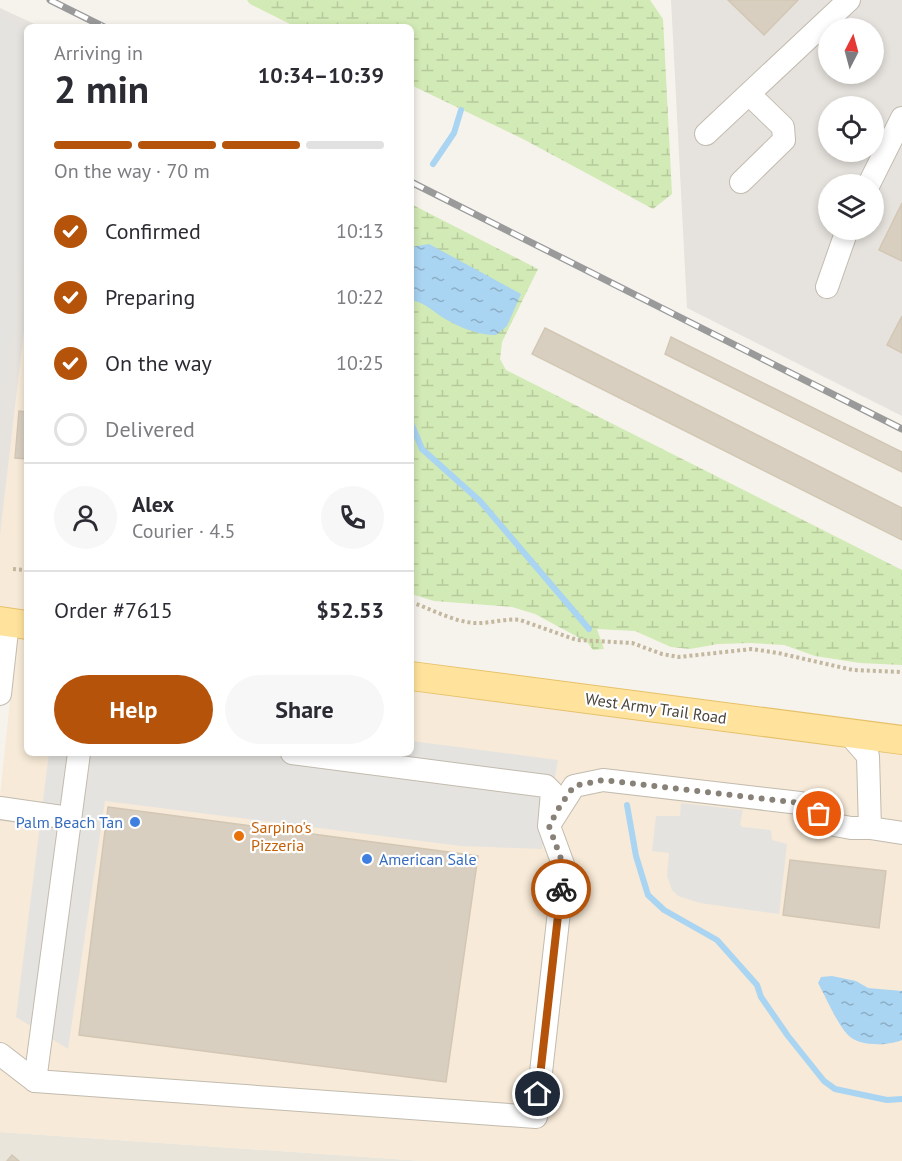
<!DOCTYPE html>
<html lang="en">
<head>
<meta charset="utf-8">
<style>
  body { margin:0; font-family:"PT Sans",sans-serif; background:#f7f7f7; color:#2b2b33; height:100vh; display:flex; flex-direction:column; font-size:22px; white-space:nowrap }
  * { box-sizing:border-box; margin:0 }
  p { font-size:20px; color:#7c7c81 }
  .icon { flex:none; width:33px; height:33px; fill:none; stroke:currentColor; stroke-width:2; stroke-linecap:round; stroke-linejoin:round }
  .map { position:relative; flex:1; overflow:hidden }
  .side { position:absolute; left:24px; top:24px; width:390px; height:732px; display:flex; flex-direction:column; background:#fff; border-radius:9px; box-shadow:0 3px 9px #0003 }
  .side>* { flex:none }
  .needle { width:39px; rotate:6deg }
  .controls { position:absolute; left:818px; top:18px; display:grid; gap:12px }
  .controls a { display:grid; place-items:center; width:66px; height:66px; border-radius:50%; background:#fff; box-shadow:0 3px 9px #0003; font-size:30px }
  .pin { position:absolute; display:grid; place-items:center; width:51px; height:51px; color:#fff; margin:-26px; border:3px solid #fff; border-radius:50%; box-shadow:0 2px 6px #0007 }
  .courier { position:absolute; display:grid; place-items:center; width:60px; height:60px; margin:-30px; border:4px solid #b45309; border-radius:50%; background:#fff; color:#222; box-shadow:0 2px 8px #0007 }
  .head em { font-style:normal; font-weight:700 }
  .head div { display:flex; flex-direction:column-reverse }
  .head { display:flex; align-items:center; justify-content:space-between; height:102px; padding:0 30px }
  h1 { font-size:39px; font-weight:700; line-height:45px }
  .bar { display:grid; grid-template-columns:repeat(4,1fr); gap:9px 6px; align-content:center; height:72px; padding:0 30px }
  .bar i { height:8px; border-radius:4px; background:#e1e1e2 }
  .bar .on { background:#b45309 }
  .bar p { grid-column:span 4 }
  .line { display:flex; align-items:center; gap:15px; padding:0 30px; border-top:2px solid #e1e1e2 }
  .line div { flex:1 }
  .round { display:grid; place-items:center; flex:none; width:63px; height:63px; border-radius:32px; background:#f7f7f7 }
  ol { padding:0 30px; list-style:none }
  li { display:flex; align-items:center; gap:18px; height:66px }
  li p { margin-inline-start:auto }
  li .icon { padding:6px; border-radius:50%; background:#b45309; color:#fff; stroke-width:4 }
  li:last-child { color:#7c7c81 }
  li i { width:33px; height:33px; border:3px solid #e1e1e2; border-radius:50% }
  .button { display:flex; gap:12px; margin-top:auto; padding:12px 30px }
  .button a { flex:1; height:69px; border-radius:36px; background:#b45309; color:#fff; font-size:24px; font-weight:700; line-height:69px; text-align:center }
  .button a+a { background:#f7f7f7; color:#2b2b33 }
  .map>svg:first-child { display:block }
  .residential { fill:#eae5da }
  .commercial { fill:#f7ead8 }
  .industrial { fill:#e6e2dd; fill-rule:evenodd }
  .wetland { fill:url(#wetland-marsh) }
  .parking { fill:#e5e3e0 }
  .water { fill:url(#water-ripples) }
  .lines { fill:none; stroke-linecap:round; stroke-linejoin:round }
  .stream { stroke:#a9d4f2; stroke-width:6 }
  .building { fill:#d8cfc1; stroke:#d3c7b4; stroke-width:1.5 }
  .minor-casing { stroke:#c2bbae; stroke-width:24 }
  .major-casing { stroke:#e6c16a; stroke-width:30 }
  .path { stroke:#c4b79f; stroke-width:4; stroke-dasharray:3 3; stroke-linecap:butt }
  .minor { stroke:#fff; stroke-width:22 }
  .major { stroke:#ffe39c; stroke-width:28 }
  .rail-casing { stroke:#9a9a9a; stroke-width:7 }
  .rail { stroke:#fff; stroke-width:4.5; stroke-dasharray:14; stroke-linecap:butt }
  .done { stroke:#878178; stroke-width:6; stroke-dasharray:0 10.8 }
  .route { stroke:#b45309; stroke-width:8 }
  .shop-dot { fill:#3f7fe0; stroke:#fff; stroke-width:2 }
  .food-dot { fill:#e8710a; stroke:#fff; stroke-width:2 }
  .labels { text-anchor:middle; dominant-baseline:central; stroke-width:4.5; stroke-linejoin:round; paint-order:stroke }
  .street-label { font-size:16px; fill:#4b4439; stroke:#fff }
  .shop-label { font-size:16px; fill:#366cbe; stroke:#fff; text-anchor:end }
  .food-label { font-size:16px; fill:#c56008; stroke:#fff; text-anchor:start }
</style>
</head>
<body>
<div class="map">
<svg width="902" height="1161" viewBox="0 0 902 1161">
  <defs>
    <pattern id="wetland-marsh" width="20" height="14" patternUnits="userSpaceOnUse" patternTransform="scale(1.5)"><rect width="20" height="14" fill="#d2eab5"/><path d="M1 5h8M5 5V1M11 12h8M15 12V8" fill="none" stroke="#b6ca9c"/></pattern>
    <pattern id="water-ripples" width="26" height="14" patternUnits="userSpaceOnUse" patternTransform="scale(1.5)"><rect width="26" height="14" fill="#a9d4f2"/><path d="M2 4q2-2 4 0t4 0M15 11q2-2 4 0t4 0" fill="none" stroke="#8caec5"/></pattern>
  </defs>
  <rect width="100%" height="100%" fill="#f6f3ec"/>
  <path class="residential" d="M0,1132L424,1161H0Z"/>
  <g class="commercial">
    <path d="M27,306V615L0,612V535Z"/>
    <path d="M17,633L27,634V753H411V684L902,748V1161H424L0,1132V796Z"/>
  </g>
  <g class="industrial">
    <path d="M671,0H902V416L687,308ZM828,28H873V74H828ZM828,106H873V152H828ZM828,184H873V230H828Z"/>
    <path d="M0,8L41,27H27V306L0,535Z"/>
  </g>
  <g class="wetland">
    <path d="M247,0H650L663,19L672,194L653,209L523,139L411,85V27H296L250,4Z"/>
    <path d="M411,204L538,269L502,342L500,359L506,370L902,570V665L860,663L815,656L784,645L751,643L718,644L690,649L671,647L635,631L597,629L604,649L593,650L587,642L535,614L512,607L434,601L411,594Z"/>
  </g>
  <g class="parking">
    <path d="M0,16L27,28V219L7,384L0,383Z"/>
    <path d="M411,741L558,760L542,849L461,846L105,801L68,1049L16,1017L49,753H411Z"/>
    <path d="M681,803L743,810L740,824L742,827L771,830L772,840L787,844L779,914L700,903L678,896L672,890L667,876L669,853L652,851L656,816H680Z"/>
  </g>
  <g class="water">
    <path d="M429,244L521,294L507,326L496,335C480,335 463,329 449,321C435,314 427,303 411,300V247Z"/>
    <path d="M832,976L856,981L868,988L902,991V1040C888,1046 858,1047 847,1034C835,1020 827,999 818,983L821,977Z"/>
  </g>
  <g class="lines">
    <g class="stream">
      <path d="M433,164L454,133L461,110"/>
      <path d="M411,423L422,449L480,501L589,629"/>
      <path d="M627,805L636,856L648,895L664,910L717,940L757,985L761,997L788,1036L824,1081L835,1089L887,1100L902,1099"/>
    </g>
  </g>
  <g class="building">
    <path d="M728,0H798L764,35Z"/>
    <path d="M902,203V261L879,250Z"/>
    <path d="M902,316V353L887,345Z"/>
    <path d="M545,328L902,508V540L532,354Z"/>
    <path d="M671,337L902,452V472L665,354Z"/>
    <path d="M19,411L27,412V459L15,458Z"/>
    <path d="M108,807L478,856L446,1082L79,1035Z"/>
    <path d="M790,860L886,871L879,928L783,915Z"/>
    <path d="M12,1155L19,1161H7Z"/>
  </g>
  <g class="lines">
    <defs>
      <g id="minor">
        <path d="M706,134L849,0"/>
        <path d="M741,182L784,140L783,127L749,94"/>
        <path d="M869,184L902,118"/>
        <path d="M827,287L847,230"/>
        <path d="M0,694L8,622"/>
        <path d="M848,733L868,756L870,828"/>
        <path d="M0,808L69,818"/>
        <path d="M551,822L574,786L603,780L800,803L835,825L851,828H870L902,833"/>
        <path d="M0,1054L35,1081L536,1117L564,867L549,826L552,792L546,786L292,753"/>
        <path d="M35,1081L79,753"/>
      </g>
      <g id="major">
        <path d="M0,621L27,625"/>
        <path d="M411,676L902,740"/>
      </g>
    </defs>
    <use href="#minor" class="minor-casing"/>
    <use href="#major" class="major-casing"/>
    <g class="path">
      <path d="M13,569L27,570"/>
      <path d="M411,602C431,609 452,621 474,623C489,624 505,618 520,620L577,640L632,643L662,654L679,657L752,649L778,653L853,670L902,672"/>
    </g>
    <use href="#minor" class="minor"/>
    <use href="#major" class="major"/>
    <defs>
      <g id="rail">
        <path d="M50,0L104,27"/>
        <path d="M411,182L902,429"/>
      </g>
    </defs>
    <use href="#rail" class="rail-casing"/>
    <use href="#rail" class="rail"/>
  </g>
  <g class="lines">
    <path class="done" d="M561,889L564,867L549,826L560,806L574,786L603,780L800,803L819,814"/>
    <path class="route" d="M538,1094L561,889"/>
  </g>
  <g class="shop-dot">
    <circle cx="135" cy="822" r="6"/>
    <circle cx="367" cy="859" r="6"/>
  </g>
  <circle class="food-dot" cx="239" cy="836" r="6"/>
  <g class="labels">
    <g class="street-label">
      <text transform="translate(656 708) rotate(8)">West Army Trail Road</text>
    </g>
    <g class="shop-label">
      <text x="123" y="822">Palm Beach Tan</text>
      <text x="379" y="859" text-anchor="start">American Sale</text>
    </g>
    <g class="food-label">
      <text x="251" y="827">Sarpino's<tspan x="251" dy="18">Pizzeria</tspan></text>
    </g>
  </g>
</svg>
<div class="controls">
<a><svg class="needle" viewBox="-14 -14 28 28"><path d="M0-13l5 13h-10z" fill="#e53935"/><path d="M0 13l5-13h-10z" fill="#7c7c81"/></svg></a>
<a><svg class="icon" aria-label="locate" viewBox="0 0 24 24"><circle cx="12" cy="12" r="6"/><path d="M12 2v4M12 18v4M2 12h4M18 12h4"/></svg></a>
<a><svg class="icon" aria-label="layers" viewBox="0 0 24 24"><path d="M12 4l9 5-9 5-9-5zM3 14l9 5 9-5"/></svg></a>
</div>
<div class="pin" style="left:819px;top:814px;background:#ea580c"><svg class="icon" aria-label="bag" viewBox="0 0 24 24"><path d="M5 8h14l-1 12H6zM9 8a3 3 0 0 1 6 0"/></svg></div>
<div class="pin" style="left:538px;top:1094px;background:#1f2937"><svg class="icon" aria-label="home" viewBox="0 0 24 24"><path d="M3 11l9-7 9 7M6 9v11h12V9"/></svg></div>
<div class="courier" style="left:561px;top:889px"><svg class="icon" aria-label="bike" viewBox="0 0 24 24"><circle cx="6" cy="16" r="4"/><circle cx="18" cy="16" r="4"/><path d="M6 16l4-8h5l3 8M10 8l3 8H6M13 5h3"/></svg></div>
<section class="side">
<div class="head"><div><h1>2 min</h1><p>Arriving in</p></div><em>10:34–10:39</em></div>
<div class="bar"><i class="on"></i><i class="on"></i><i class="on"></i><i></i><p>On the way · 70 m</p></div>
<ol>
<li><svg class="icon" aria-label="check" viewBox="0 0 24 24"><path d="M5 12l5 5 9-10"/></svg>Confirmed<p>10:13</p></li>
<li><svg class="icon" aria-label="check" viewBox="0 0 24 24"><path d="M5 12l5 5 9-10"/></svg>Preparing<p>10:22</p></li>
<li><svg class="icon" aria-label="check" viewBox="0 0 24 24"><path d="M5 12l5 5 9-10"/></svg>On the way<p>10:25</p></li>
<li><i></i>Delivered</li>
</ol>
<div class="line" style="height:108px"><a class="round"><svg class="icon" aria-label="person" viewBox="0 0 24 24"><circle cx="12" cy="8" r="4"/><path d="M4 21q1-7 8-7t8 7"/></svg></a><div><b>Alex</b><p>Courier · 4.5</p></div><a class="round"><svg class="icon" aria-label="phone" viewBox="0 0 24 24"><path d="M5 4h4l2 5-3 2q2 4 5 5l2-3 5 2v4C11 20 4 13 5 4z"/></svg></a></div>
<div class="line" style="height:78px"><div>Order #7615</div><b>$52.53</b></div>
<div class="button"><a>Help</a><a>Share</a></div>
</section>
</div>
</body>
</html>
